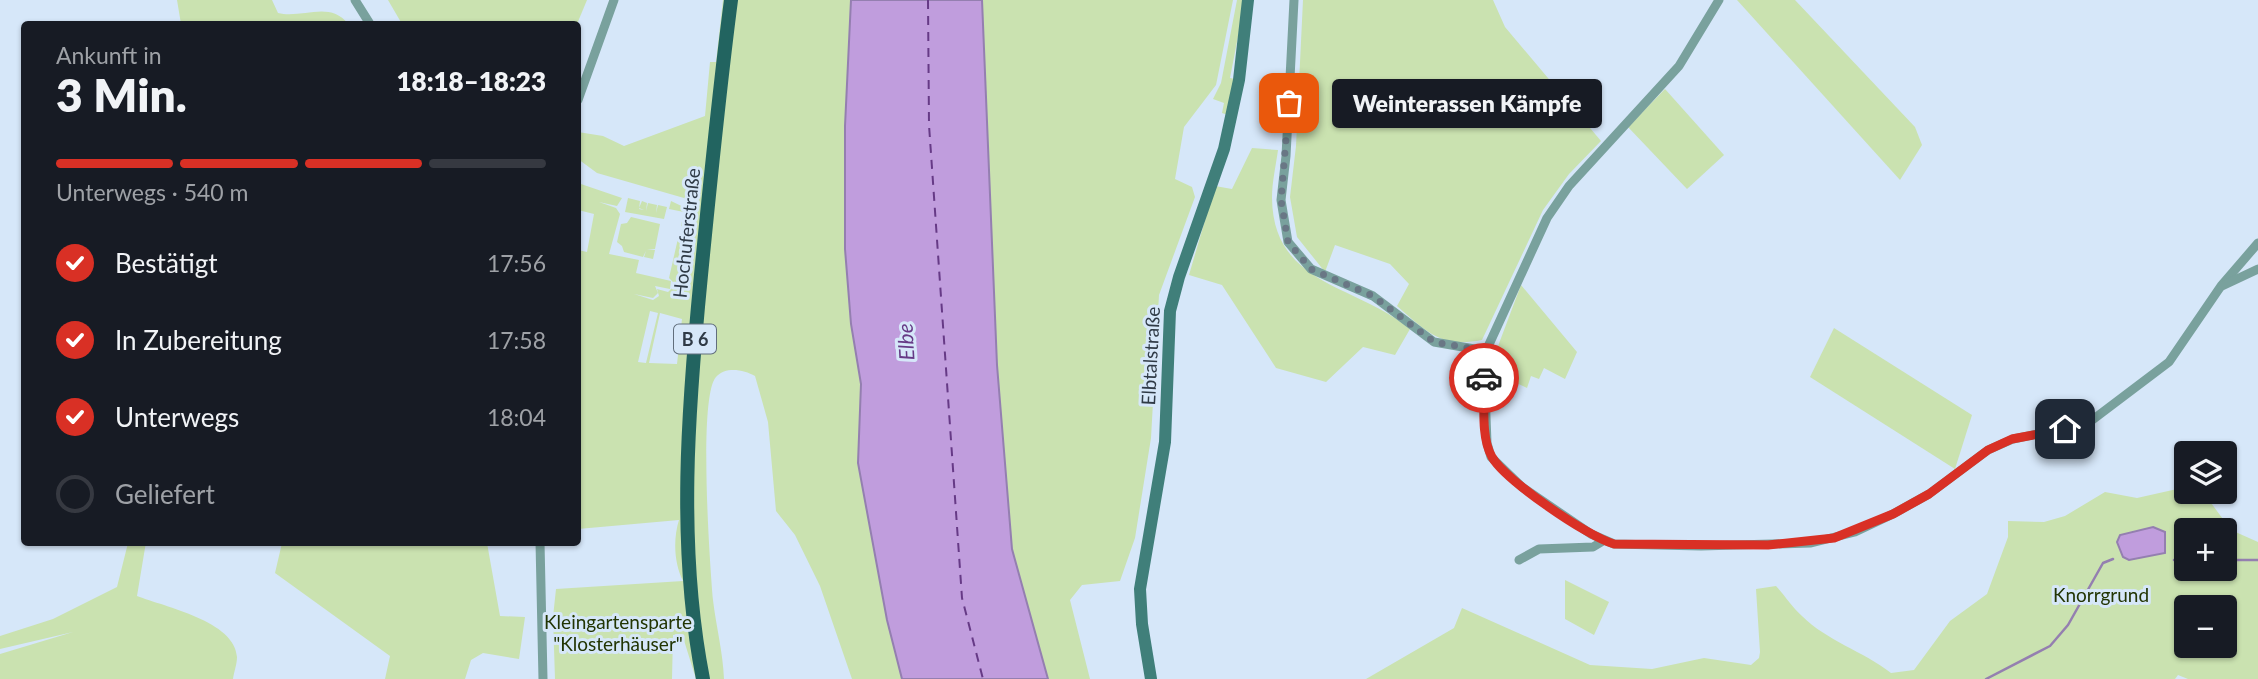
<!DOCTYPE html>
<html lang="de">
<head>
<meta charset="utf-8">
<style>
  body { margin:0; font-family:Lato,sans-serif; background:#242831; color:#f1f3f6; height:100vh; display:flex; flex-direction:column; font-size:26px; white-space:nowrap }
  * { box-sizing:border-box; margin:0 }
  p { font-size:23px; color:#9ea1a6 }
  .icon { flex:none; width:38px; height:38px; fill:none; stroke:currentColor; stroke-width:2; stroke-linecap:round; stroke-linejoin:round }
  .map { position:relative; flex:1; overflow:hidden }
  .panel { position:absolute; left:21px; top:21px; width:560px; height:525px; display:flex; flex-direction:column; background:#171b24; border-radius:7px; box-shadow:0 2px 5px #0004 }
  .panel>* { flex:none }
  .controls { position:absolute; left:2174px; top:441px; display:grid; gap:14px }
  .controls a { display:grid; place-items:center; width:63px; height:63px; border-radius:7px; background:#171b24; box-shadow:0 2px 5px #0004; font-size:35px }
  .pin { position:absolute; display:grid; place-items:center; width:60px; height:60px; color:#fff; margin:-30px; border-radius:14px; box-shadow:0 4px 10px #0006 }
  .courier { position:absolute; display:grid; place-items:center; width:70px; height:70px; margin:-35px; border:5px solid #d93025; border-radius:50%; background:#fff; color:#222; box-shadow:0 2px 9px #0007 }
  .bubble { position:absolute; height:49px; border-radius:7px; background:#171b24; box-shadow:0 2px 5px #0004; font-size:23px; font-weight:800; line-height:49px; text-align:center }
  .headline em { font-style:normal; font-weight:800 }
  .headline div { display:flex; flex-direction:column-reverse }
  .headline { display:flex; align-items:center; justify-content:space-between; height:119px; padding:0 35px }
  h1 { font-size:46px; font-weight:800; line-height:52px }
  .bar { display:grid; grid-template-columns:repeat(4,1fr); gap:10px 7px; align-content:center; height:84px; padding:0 35px }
  .bar i { height:9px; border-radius:5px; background:#363941 }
  .bar .selected { background:#d93025 }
  .bar p { grid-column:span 4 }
  ol { padding:0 35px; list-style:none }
  li { display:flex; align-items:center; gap:21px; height:77px }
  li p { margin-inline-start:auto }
  li .icon { padding:7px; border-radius:50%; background:#d93025; color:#fff; stroke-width:4 }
  li:last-child { color:#9ea1a6 }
  li i { width:38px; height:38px; border:4px solid #363941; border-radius:50% }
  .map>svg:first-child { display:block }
  .green { fill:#cae2b0; fill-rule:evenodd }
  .water { fill:#c09ddd; stroke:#947fb0; stroke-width:2 }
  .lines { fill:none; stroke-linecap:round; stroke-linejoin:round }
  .stream { stroke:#947fb0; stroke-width:2.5 }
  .ferry { stroke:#663a86; stroke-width:2; stroke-dasharray:9 7; stroke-linecap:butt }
  .street { stroke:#79a19d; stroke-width:9 }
  .secondary { stroke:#407f7a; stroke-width:12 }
  .primary { stroke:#226460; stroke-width:14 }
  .done { stroke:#697785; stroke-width:7; stroke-dasharray:0 12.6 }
  .route { stroke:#d93025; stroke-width:9 }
  .labels { text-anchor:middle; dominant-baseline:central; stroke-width:6; stroke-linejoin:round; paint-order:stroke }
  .shield { fill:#d6e7f9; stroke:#616e7c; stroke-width:2 }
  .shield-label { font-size:18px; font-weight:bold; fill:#2f3a46 }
  .street-label { font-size:19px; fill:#2f3a46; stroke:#d6e7f9 }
  .park-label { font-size:19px; fill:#223503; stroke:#d6e7f9 }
  .water-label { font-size:21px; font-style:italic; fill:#663a86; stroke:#d6e7f9 }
</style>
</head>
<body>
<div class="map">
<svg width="2258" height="679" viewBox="0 0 2258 679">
  <rect width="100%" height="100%" fill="#d6e7f9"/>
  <g class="green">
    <path d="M177,0H272L278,13C302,19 330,0 348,24H181Z"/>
    <path d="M388,0H587L577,24H402Z"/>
    <path d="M723,0H851L845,126V249L851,324L861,384L858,463L887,620L902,679H852L820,586L795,535L776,511L768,422L755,376C744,370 726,366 716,377C698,397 710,567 713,600C716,626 723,652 724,679H696L682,634L673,635L672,679H555L553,617L556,589L683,581C674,563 673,539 679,520L578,529V250L587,252L594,214L578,210V183L622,198L617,206L599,202L616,208L620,214L609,254L639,260L636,273L671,281L670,289L655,286L658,293L653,298L634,294L653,300L659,296L657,289L668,292L674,286V283L669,278L679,234L687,235L688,228L681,226L684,212L669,209L671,201L694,212L696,207L684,198L597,173L578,159V132L603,136L624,146L705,116L710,62H716ZM650,311L658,313L646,363L638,362ZM660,313L682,319L677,364L649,363Z"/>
    <path d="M982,0H1233L1216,85L1184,127L1175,179L1192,187L1195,197L1159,295L1151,438L1135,538L1120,581L1082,585L1070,600L1090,679H1048L1012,549L997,365Z"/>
    <path d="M1237,0H1245L1230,78L1235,79L1228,115L1222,113L1224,103L1213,99L1221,83Z"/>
    <path d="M1303,0H1493L1505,27L1601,141L1569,174L1543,210L1482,340C1440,348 1427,332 1397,306L1409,284L1390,264L1335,245L1325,272L1297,237L1290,197L1296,146Z"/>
    <path d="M1737,0H1795L1915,127L1922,145L1900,180Z"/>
    <path d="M1665,89L1724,155L1687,189L1628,127Z"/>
    <path d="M1252,148L1278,150C1276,165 1272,182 1272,198C1273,286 1356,284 1410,329L1395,355L1363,347L1326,382L1276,368L1222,285L1189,275L1215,186L1232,189Z"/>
    <path d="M628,198L640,201L639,209L644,210L639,208L642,201L647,203L646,211L648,203L657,205L656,213L658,205L667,207L664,219L625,212Z"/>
    <path d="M631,217L660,224L655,249L647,250H655L653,259L644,257L646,251L643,257L624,252L622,246L617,242L621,224L627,223Z"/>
    <path d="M1521,285L1577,352L1565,379L1544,368L1539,379L1531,376L1527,388L1489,370Z"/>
    <path d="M1834,328L1972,415L1955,469L1810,377Z"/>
    <path d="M2186,487V492H2203L2231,530L2258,542V679H2188L2178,675L2175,679H1366L1454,628L1462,608L1590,665L1652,669L1704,658L1751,665L1759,658L1760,652L1756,589L1776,586C1785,596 1792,607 1802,616C1827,641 1863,651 1891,673L1914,670L1950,621L1987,594L2008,537V521L2044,522L2065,516L2105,492L2137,498ZM2186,530H2224V569H2186ZM2186,607H2224V646H2186Z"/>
    <path d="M146,542L137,596C165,607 235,621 237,657C237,664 234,672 233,679H0V654L73,632L0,649V636L53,619L117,587L128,543Z"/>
    <path d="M282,543H487L500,616L525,617L519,659L483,653L471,660L465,679H385L390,656L275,573Z"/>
    <path d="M1565,580L1609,602L1594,635L1565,619Z"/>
  </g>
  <g class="water">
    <path d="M851,0H982L997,365L1012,549L1048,679H902L887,620L858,463L861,384L851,324L845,249V126Z"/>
    <path d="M2153,527L2165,532V553L2129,560L2123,557L2117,542L2120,535Z"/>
  </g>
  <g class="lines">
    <g class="stream">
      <path d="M2174,560H2186"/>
      <path d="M2224,560H2258"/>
      <path d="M1986,679L2050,646L2068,625L2103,563L2113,559"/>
    </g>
    <path class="ferry" d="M928,0L929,125L962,598L983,679"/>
    <g class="street">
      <path d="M355,0L370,24"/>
      <path d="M1294,0L1286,156L1281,200L1288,242L1311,269L1373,296L1434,342L1486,351"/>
      <path d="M1719,0L1679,66L1569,186L1547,218L1486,351L1484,366L1487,443L1491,457L1522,487L1591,534L1614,544L1701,546L1811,543L1855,532L1893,514L1929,494L1988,450L2013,439L2087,424L2169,362L2221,286L2258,243"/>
      <path d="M578,100L614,0"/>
      <path d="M2222,286L2258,269"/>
      <path d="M540,542L543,679"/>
      <path d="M1519,560L1539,549L1593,547L1603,541"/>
    </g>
    <path class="secondary" d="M1151,679L1142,624L1140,589L1165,442L1170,311L1179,277L1224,149L1239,80L1248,0"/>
    <path class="primary" d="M703,679C677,547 688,408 701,275C710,183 719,92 731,0"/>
  </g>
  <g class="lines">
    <path class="done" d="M1289,103L1281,200L1288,242L1311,269L1373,296L1434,342L1486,351L1484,378"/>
    <path class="route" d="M1484,378C1485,400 1480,437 1492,457C1505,480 1588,537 1614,544L1768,545L1834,538L1893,514L1929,494L1988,450L2012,439L2065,429"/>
  </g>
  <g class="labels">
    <rect class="shield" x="674" y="324.5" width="42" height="29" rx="5"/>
    <g class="shield-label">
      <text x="695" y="339">B 6</text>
    </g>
    <g class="street-label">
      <text transform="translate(686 233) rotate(-84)">Hochuferstraße</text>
      <text transform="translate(1150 356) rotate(-87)">Elbtalstraße</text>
    </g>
    <g class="park-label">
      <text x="2101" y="594">Knorrgrund</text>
      <text x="618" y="621">Kleingartensparte<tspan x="618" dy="22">"Klosterhäuser"</tspan></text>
    </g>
    <g class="water-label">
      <text transform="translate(905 342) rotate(-93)">Elbe</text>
    </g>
  </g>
</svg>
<div class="controls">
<a><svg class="icon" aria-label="layers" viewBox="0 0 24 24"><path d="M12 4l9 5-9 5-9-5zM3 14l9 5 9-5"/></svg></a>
<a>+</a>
<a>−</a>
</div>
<div class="pin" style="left:1289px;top:103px;background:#ea580c"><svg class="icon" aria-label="bag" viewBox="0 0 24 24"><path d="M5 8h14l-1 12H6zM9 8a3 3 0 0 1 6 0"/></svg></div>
<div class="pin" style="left:2065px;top:429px;background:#1f2937"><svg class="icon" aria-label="home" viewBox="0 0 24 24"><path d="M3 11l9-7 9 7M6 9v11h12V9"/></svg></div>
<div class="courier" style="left:1484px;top:378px"><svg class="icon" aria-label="car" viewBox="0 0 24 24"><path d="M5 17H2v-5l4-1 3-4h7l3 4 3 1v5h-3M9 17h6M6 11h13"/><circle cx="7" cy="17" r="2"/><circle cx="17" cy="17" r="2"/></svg></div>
<div class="bubble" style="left:1332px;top:79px;width:270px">Weinterassen Kämpfe</div>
<section class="panel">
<div class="headline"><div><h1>3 Min.</h1><p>Ankunft in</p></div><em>18:18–18:23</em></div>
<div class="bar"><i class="selected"></i><i class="selected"></i><i class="selected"></i><i></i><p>Unterwegs · 540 m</p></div>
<ol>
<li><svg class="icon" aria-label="check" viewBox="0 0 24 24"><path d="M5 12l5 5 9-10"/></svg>Bestätigt<p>17:56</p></li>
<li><svg class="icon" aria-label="check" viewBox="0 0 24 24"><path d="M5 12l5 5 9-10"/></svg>In Zubereitung<p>17:58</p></li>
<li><svg class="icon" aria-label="check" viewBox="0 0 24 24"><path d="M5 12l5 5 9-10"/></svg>Unterwegs<p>18:04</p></li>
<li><i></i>Geliefert</li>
</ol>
</section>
</div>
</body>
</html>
